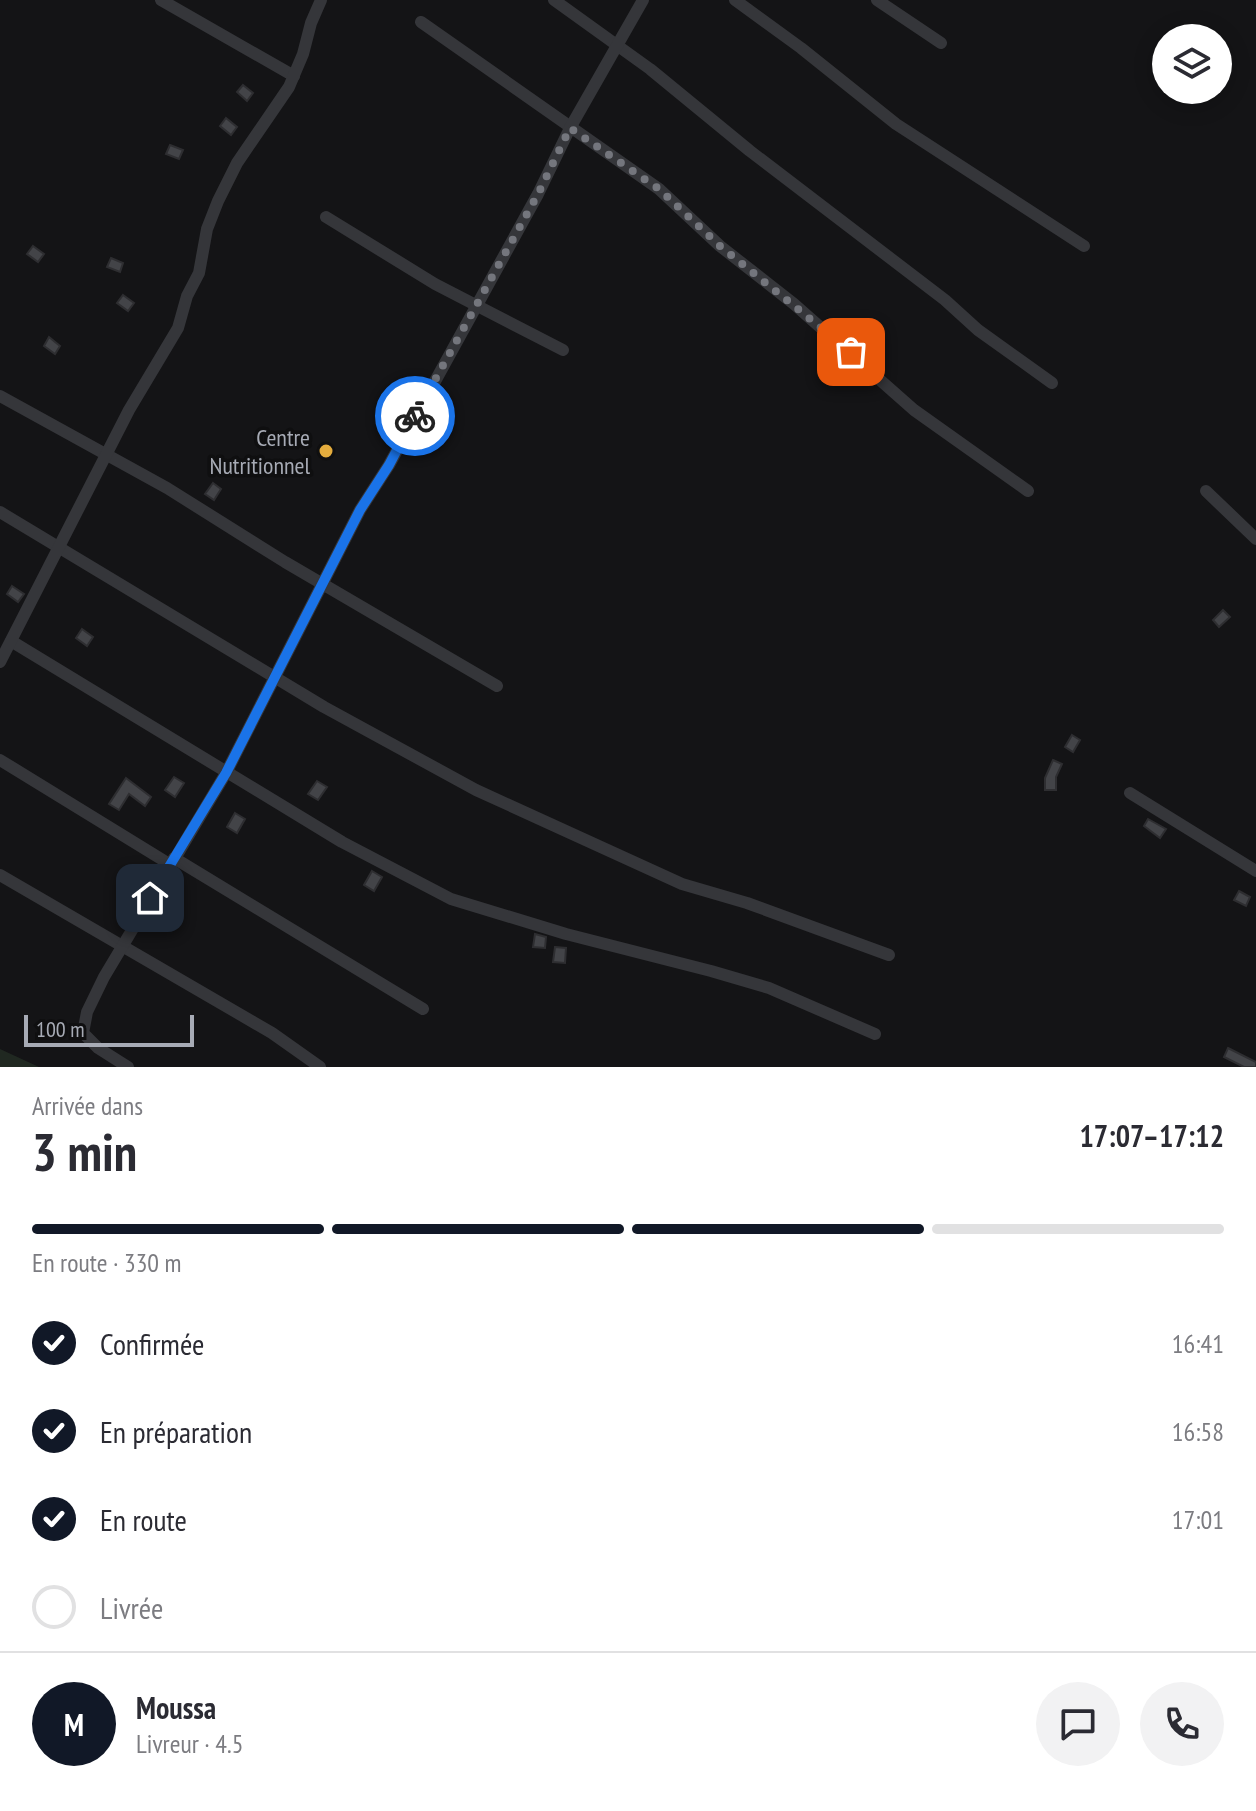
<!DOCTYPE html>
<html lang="fr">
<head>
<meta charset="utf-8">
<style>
  body { margin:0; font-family:"PT Sans Narrow",sans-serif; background:#f2f2f3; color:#2b2b33; height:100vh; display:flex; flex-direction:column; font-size:30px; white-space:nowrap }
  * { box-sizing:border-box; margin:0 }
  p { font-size:26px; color:#7c7c81 }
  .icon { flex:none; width:44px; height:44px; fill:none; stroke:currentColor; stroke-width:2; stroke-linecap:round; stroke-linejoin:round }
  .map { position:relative; height:1067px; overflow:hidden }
  .sheet { display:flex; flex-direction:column; background:#fff; flex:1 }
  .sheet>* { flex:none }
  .fabs { position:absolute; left:1152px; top:24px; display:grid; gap:16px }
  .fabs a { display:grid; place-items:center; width:80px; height:80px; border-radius:50%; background:#fff; box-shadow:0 4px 20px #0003; font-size:40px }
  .scale { position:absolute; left:24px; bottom:20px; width:170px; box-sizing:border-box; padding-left:8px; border:4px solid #a7abb5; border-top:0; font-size:22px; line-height:28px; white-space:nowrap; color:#a7abb5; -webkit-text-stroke:6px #0f0f10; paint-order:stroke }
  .pin { position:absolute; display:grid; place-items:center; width:68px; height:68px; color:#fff; margin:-34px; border-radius:16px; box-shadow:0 4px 12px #0006 }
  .courier { position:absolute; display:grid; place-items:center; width:80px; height:80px; margin:-40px; border:6px solid #1a73e8; border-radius:50%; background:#fff; color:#222; box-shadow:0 2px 10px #0007 }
  .head em { font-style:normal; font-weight:600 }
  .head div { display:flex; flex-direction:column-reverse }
  .head { display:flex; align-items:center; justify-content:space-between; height:136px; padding:0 32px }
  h1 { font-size:52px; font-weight:600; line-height:60px }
  .bar { display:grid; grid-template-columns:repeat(4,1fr); gap:12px 8px; align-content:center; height:96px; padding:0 32px }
  .bar i { height:10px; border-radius:6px; background:#e1e1e2 }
  .bar .on { background:#111827 }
  .bar p { grid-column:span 4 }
  .line { display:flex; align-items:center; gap:20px; padding:0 32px; border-top:2px solid #e1e1e2 }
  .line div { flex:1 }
  .round { display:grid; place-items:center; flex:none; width:84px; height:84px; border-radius:42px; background:#f2f2f3 }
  ol { padding:0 32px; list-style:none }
  li { display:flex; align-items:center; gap:24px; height:88px }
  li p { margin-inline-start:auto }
  li .icon { padding:8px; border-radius:50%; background:#111827; color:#fff; stroke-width:4 }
  li:last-child { color:#7c7c81 }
  li i { width:44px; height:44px; border:4px solid #e1e1e2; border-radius:50% }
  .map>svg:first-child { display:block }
  .green { fill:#202821 }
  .building { fill:#434448; stroke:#2e2e31; stroke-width:2 }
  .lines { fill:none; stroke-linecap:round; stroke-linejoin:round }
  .street { stroke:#35363a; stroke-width:12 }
  .done { stroke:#74767d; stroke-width:8; stroke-dasharray:0 14.4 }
  .route { stroke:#1a73e8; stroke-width:10 }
  .poi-dot { fill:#e4ac3d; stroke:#0f0f10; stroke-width:3 }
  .labels { text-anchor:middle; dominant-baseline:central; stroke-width:7; stroke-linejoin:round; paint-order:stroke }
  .poi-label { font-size:24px; fill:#a7abb5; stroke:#0f0f10; text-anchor:end }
</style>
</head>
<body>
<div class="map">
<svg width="1256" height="1067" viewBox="0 0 1256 1067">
  <rect width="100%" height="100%" fill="#141416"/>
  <path class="green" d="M0,1049L39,1067H0Z"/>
  <g class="building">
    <path d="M243,85L253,93L247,101L237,92Z"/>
    <path d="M226,118L237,127L231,135L220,126Z"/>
    <path d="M170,145L183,150L179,159L166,154Z"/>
    <path d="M33,246L44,254L38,262L27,254Z"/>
    <path d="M111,258L123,263L120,272L107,267Z"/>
    <path d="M123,295L134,303L128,311L117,303Z"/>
    <path d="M49,337L60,346L55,354L44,346Z"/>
    <path d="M213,483L221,489L214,500L205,494Z"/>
    <path d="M12,586L24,594L18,602L7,594Z"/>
    <path d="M1223,610L1230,617L1219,627L1213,620Z"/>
    <path d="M82,629L93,637L87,646L76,638Z"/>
    <path d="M1072,735L1080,740L1073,752L1065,747Z"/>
    <path d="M1053,760L1062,764L1056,777V790H1045V778Z"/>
    <path d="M174,777L184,783L175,797L165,790Z"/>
    <path d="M126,778L151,797L145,806L129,794L119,810L109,804Z"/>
    <path d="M317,781L327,787L318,800L308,794Z"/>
    <path d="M235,813L245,819L237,833L227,827Z"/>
    <path d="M1148,819L1166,829L1160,838L1144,826Z"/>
    <path d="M372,871L382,877L374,891L364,885Z"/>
    <path d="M1239,891L1250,897L1246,906L1234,900Z"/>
    <path d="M535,934L546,937L545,948L533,947Z"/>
    <path d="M555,947L566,948L565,963L553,962Z"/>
    <path d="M1228,1048L1256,1062V1067H1244L1224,1057Z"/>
  </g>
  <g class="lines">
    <g class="street">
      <path d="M161,0L294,76"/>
      <path d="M554,0L650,69L750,151L945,300L978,330L1052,383"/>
      <path d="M735,0L801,48L896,124L1084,246"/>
      <path d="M877,0L941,43"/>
      <path d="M421,22L659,189L720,246L794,304L914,410L1028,491"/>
      <path d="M326,217L435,284L563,350"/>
      <path d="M0,396L167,488L285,562L497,686"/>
      <path d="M1206,491L1256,539"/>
      <path d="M0,512L324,707L476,790L682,884L747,903L889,955"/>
      <path d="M11,641L342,842L451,899L566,934L711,971L769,988L875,1034"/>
      <path d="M0,662L129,410L178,328L187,296L199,273L207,229L218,201L237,163L289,87L303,54L311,23L321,0"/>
      <path d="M0,760L171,865"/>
      <path d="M1130,793L1256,871"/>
      <path d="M174,858L423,1009"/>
      <path d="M0,875L272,1033L320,1067"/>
      <path d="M128,1067L98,1048L83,1033L87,1012L104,977L226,773L360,510L389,465L538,194L570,128L643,0"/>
    </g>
  </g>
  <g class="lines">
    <path class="done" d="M415,416L538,194L570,128L659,189L720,246L851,352"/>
    <path class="route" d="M150,898L226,773L360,510L389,465L415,416"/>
  </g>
  <circle class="poi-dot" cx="326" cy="451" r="8"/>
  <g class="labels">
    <g class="poi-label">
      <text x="310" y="437">Centre<tspan x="310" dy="28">Nutritionnel</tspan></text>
    </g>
  </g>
</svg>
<div class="fabs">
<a><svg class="icon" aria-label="layers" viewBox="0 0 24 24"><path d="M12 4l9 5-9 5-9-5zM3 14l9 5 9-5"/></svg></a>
</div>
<div class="scale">100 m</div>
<div class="pin" style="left:851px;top:352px;background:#ea580c"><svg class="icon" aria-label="bag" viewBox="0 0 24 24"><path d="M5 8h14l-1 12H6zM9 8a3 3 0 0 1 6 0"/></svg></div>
<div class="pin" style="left:150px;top:898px;background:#1f2937"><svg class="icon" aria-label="home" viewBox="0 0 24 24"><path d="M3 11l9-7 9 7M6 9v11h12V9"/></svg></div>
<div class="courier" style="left:415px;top:416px"><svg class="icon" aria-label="bike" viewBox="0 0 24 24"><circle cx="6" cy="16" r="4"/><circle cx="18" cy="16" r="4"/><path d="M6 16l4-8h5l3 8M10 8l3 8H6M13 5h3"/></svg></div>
</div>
<section class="sheet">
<div class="head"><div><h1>3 min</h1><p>Arrivée dans</p></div><em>17:07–17:12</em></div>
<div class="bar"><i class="on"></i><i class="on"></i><i class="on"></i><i></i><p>En route · 330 m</p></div>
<ol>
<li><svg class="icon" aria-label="check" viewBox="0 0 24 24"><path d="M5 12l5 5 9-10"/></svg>Confirmée<p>16:41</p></li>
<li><svg class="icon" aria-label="check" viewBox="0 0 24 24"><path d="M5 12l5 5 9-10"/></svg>En préparation<p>16:58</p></li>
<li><svg class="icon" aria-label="check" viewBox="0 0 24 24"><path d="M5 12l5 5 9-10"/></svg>En route<p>17:01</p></li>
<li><i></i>Livrée</li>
</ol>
<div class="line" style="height:144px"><b class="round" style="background:#111827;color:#fff">M</b><div><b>Moussa</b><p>Livreur · 4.5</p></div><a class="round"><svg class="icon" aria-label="chat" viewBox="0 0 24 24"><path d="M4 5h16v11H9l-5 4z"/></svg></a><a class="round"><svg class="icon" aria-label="phone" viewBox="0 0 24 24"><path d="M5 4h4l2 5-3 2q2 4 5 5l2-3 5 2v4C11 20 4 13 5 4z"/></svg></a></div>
</section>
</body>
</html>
